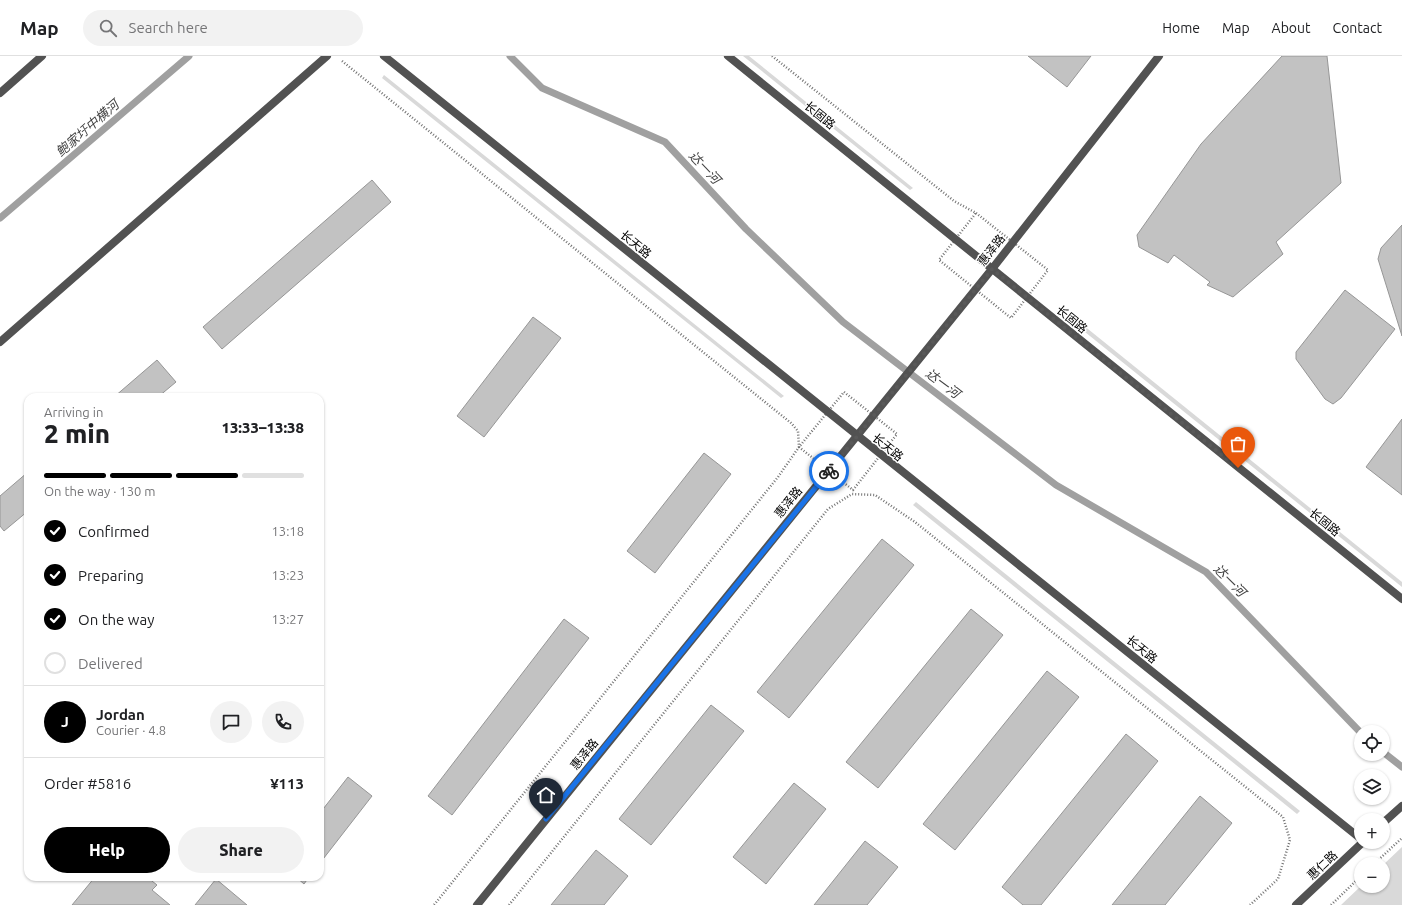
<!DOCTYPE html>
<html lang="en">
<head>
<meta charset="utf-8">
<style>
  body { margin:0; font-family:Ubuntu,"Noto Sans SC",sans-serif; background:#f2f2f2; color:#202124; height:100vh; display:flex; flex-direction:column; font-size:15px; white-space:nowrap }
  * { box-sizing:border-box; margin:0 }
  p { font-size:13px; color:#757577 }
  .icon { flex:none; width:22px; height:22px; fill:none; stroke:currentColor; stroke-width:2; stroke-linecap:round; stroke-linejoin:round }
  .map { position:relative; flex:1; overflow:hidden }
  .drawer { position:absolute; left:24px; top:337px; width:300px; height:488px; display:flex; flex-direction:column; background:#fff; border-radius:12px; box-shadow:0 1px 3px #0004 }
  .drawer>* { flex:none }
  .fabs { position:absolute; left:1354px; top:669px; display:grid; gap:8px }
  .fabs a { display:grid; place-items:center; width:36px; height:36px; border-radius:50%; background:#fff; box-shadow:0 1px 3px #0004; font-size:20px }
  .pin { position:absolute; display:grid; place-items:center; width:34px; height:34px; color:#fff; margin:-41px -17px; border-radius:50% 50% 50% 0; rotate:-45deg; box-shadow:0 0 4px #0007 }
  .pin .icon { rotate:45deg }
  .courier { position:absolute; display:grid; place-items:center; width:40px; height:40px; margin:-20px; border:3px solid #1a73e8; border-radius:50%; background:#fff; color:#222; box-shadow:0 1px 5px #0007 }
  .overview em { font-style:normal; font-weight:800 }
  .overview div { display:flex; flex-direction:column-reverse }
  .overview { display:flex; align-items:center; justify-content:space-between; height:68px; padding:0 20px }
  h1 { font-size:26px; font-weight:800; line-height:30px }
  .bar { display:grid; grid-template-columns:repeat(4,1fr); gap:6px 4px; align-content:center; height:48px; padding:0 20px }
  .bar i { height:5px; border-radius:3px; background:#e0e0e0 }
  .bar .current { background:#000 }
  .bar p { grid-column:span 4 }
  .line { display:flex; align-items:center; gap:10px; padding:0 20px; border-top:1px solid #e0e0e0 }
  .line div { flex:1 }
  .round { display:grid; place-items:center; flex:none; width:42px; height:42px; border-radius:21px; background:#f2f2f2 }
  ol { padding:0 20px; list-style:none }
  li { display:flex; align-items:center; gap:12px; height:44px }
  li p { margin-inline-start:auto }
  li .icon { padding:4px; border-radius:50%; background:#000; color:#fff; stroke-width:4 }
  li:last-child { color:#757577 }
  li i { width:22px; height:22px; border:2px solid #e0e0e0; border-radius:50% }
  .action { display:flex; gap:8px; margin-top:auto; padding:8px 20px }
  .action a { flex:1; height:46px; border-radius:24px; background:#000; color:#fff; font-size:16px; font-weight:800; line-height:46px; text-align:center }
  .action a+a { background:#f2f2f2; color:#202124 }
  header { display:flex; align-items:center; gap:24px; box-sizing:border-box; height:56px; padding:0 20px; background:#fff; border-bottom:1px solid #e0e0e0 }
  header strong { font-size:19px }
  nav { display:flex; gap:22px; margin-inline-start:auto; font-size:14px }
  .search { width:280px; height:36px; background:#f2f2f2; display:flex; align-items:center; gap:10px; box-sizing:border-box; padding:0 14px; border-radius:22px; color:#757577; font-size:15px }
  .map>svg:first-child { display:block }
  .green { fill:#d9d9d9 }
  .lines { fill:none; stroke-linecap:round; stroke-linejoin:round }
  .stream { stroke:#a0a0a0; stroke-width:7 }
  .building { fill:#c2c2c2; stroke:#969696 }
  .path { stroke:#747474; stroke-width:2.5; stroke-dasharray:1 2; stroke-linecap:butt }
  .minor { stroke:#525252; stroke-width:8 }
  .tertiary { stroke:#525252; stroke-width:8 }
  .done { stroke:#595959; stroke-width:4; stroke-dasharray:0 7.2 }
  .route { stroke:#1a73e8; stroke-width:5 }
  .labels { text-anchor:middle; dominant-baseline:central; stroke-width:3; stroke-linejoin:round; paint-order:stroke }
  .street-label { font-size:12px; fill:#000; stroke:#fff }
  .water-label { font-size:13px; font-style:italic; fill:#414141; stroke:#fff }
</style>
</head>
<body>
<header>
<strong>Map</strong>
<div class="search"><svg class="icon" aria-label="search" viewBox="0 0 24 24"><circle cx="10" cy="10" r="6"/><path d="M15 15l6 6"/></svg>Search here</div>
<nav><a>Home</a><a>Map</a><a>About</a><a>Contact</a></nav>
</header>
<div class="map">
<svg width="1402" height="849" viewBox="0 0 1402 849">
  <rect width="100%" height="100%" fill="#fff"/>
  <g class="green">
    <path d="M743,0H749L913,132L910,134Z"/>
    <path d="M384,19L784,340L781,342L382,22Z"/>
    <path d="M1083,269L1402,526V531L1080,272Z"/>
    <path d="M916,446L1300,755L1297,758L913,449Z"/>
    <path d="M1402,791V849H1341L1361,830H1383V809Z"/>
  </g>
  <g class="lines">
    <g class="stream">
      <path d="M510,0L542,32L665,86L746,173L843,266L1056,429L1206,516L1361,677"/>
      <path d="M0,162L189,0"/>
      <path d="M1383,696L1402,711"/>
    </g>
  </g>
  <g class="building">
    <path d="M1028,0H1091L1067,31Z"/>
    <path d="M1282,0H1327L1341,127L1276,186L1283,198L1233,241L1207,229L1210,226L1174,199L1168,207L1139,191L1137,179L1201,88Z"/>
    <path d="M372,124L391,146L222,293L203,271Z"/>
    <path d="M1402,169V280L1378,203L1381,192Z"/>
    <path d="M1345,234L1395,273L1341,342L1333,348L1325,343L1296,303V296Z"/>
    <path d="M533,261L561,282L484,381L457,360Z"/>
    <path d="M157,304L176,326L158,341H114Z"/>
    <path d="M1402,363V439L1366,411Z"/>
    <path d="M704,397L731,418L655,517L627,495Z"/>
    <path d="M28,416V455L4,475L0,470V440Z"/>
    <path d="M882,483L914,509L789,662L757,636Z"/>
    <path d="M971,553L1003,579L878,732L846,706Z"/>
    <path d="M564,563L589,582L452,759L428,740Z"/>
    <path d="M1047,615L1079,641L955,794L923,768Z"/>
    <path d="M711,649L744,675L651,789L619,763Z"/>
    <path d="M1126,678L1158,705L1041,849H1023L1002,831Z"/>
    <path d="M348,721L372,740L320,807V757Z"/>
    <path d="M794,727L826,753L766,828L733,801Z"/>
    <path d="M1200,740L1232,767L1165,849H1112Z"/>
    <path d="M865,785L898,811L867,849H814Z"/>
    <path d="M596,794L628,820L604,849H551Z"/>
    <path d="M95,821H147L157,829L152,834L170,849H72Z"/>
    <path d="M296,821H309L304,828Z"/>
    <path d="M216,823L247,849H195Z"/>
  </g>
  <g class="lines">
    <g class="path">
      <path d="M772,0L954,145L976,157"/>
      <path d="M342,5L791,367L798,375L799,391L778,421L434,849"/>
      <path d="M976,157L1048,214L1011,262L939,204Z"/>
      <path d="M844,336L897,378L853,434L799,391Z"/>
      <path d="M1374,808L1402,782"/>
      <path d="M509,849L828,453L852,438L875,439L915,466L1283,761L1290,784L1278,823L1250,849"/>
      <path d="M1331,849L1361,820"/>
    </g>
    <g class="minor">
      <path d="M0,37L42,0"/>
      <path d="M0,286L327,0"/>
    </g>
    <g class="tertiary">
      <path d="M384,0L1361,783"/>
      <path d="M728,0L1402,543"/>
      <path d="M1383,767L1402,750"/>
      <path d="M477,849L992,213L1159,0"/>
      <path d="M1296,849L1363,786"/>
    </g>
  </g>
  <g class="lines">
    <path class="done" d="M829,415L992,213L1238,412"/>
    <path class="route" d="M546,763L829,415"/>
  </g>
  <g class="labels">
    <g class="street-label">
      <text transform="translate(820 59) rotate(39)">长固路</text>
      <text transform="translate(636 188) rotate(39)">长天路</text>
      <text transform="translate(991 194) rotate(-52)">惠泽路</text>
      <text transform="translate(1072 263) rotate(39)">长固路</text>
      <text transform="translate(888 391) rotate(39)">长天路</text>
      <text transform="translate(788 446) rotate(-51)">惠泽路</text>
      <text transform="translate(1325 466) rotate(39)">长固路</text>
      <text transform="translate(1142 593) rotate(39)">长天路</text>
      <text transform="translate(584 698) rotate(-51)">惠泽路</text>
      <text transform="translate(1322 809) rotate(-43)">惠仁路</text>
    </g>
    <g class="water-label">
      <text transform="translate(87 72) rotate(-41)">鲍家圩中横河</text>
      <text transform="translate(705 111) rotate(47)">达一河</text>
      <text transform="translate(943 327) rotate(37)">达一河</text>
      <text transform="translate(1230 524) rotate(45)">达一河</text>
    </g>
  </g>
</svg>
<div class="fabs">
<a><svg class="icon" aria-label="locate" viewBox="0 0 24 24"><circle cx="12" cy="12" r="6"/><path d="M12 2v4M12 18v4M2 12h4M18 12h4"/></svg></a>
<a><svg class="icon" aria-label="layers" viewBox="0 0 24 24"><path d="M12 4l9 5-9 5-9-5zM3 14l9 5 9-5"/></svg></a>
<a>+</a>
<a>−</a>
</div>
<div class="pin" style="left:1238px;top:412px;background:#ea580c"><svg class="icon" aria-label="bag" viewBox="0 0 24 24"><path d="M5 8h14l-1 12H6zM9 8a3 3 0 0 1 6 0"/></svg></div>
<div class="pin" style="left:546px;top:763px;background:#1f2937"><svg class="icon" aria-label="home" viewBox="0 0 24 24"><path d="M3 11l9-7 9 7M6 9v11h12V9"/></svg></div>
<div class="courier" style="left:829px;top:415px"><svg class="icon" aria-label="bike" viewBox="0 0 24 24"><circle cx="6" cy="16" r="4"/><circle cx="18" cy="16" r="4"/><path d="M6 16l4-8h5l3 8M10 8l3 8H6M13 5h3"/></svg></div>
<section class="drawer">
<div class="overview"><div><h1>2 min</h1><p>Arriving in</p></div><em>13:33–13:38</em></div>
<div class="bar"><i class="current"></i><i class="current"></i><i class="current"></i><i></i><p>On the way · 130 m</p></div>
<ol>
<li><svg class="icon" aria-label="check" viewBox="0 0 24 24"><path d="M5 12l5 5 9-10"/></svg>Confirmed<p>13:18</p></li>
<li><svg class="icon" aria-label="check" viewBox="0 0 24 24"><path d="M5 12l5 5 9-10"/></svg>Preparing<p>13:23</p></li>
<li><svg class="icon" aria-label="check" viewBox="0 0 24 24"><path d="M5 12l5 5 9-10"/></svg>On the way<p>13:27</p></li>
<li><i></i>Delivered</li>
</ol>
<div class="line" style="height:72px"><b class="round" style="background:#000;color:#fff">J</b><div><b>Jordan</b><p>Courier · 4.8</p></div><a class="round"><svg class="icon" aria-label="chat" viewBox="0 0 24 24"><path d="M4 5h16v11H9l-5 4z"/></svg></a><a class="round"><svg class="icon" aria-label="phone" viewBox="0 0 24 24"><path d="M5 4h4l2 5-3 2q2 4 5 5l2-3 5 2v4C11 20 4 13 5 4z"/></svg></a></div>
<div class="line" style="height:52px"><div>Order #5816</div><b>¥113</b></div>
<div class="action"><a>Help</a><a>Share</a></div>
</section>
</div>
</body>
</html>
